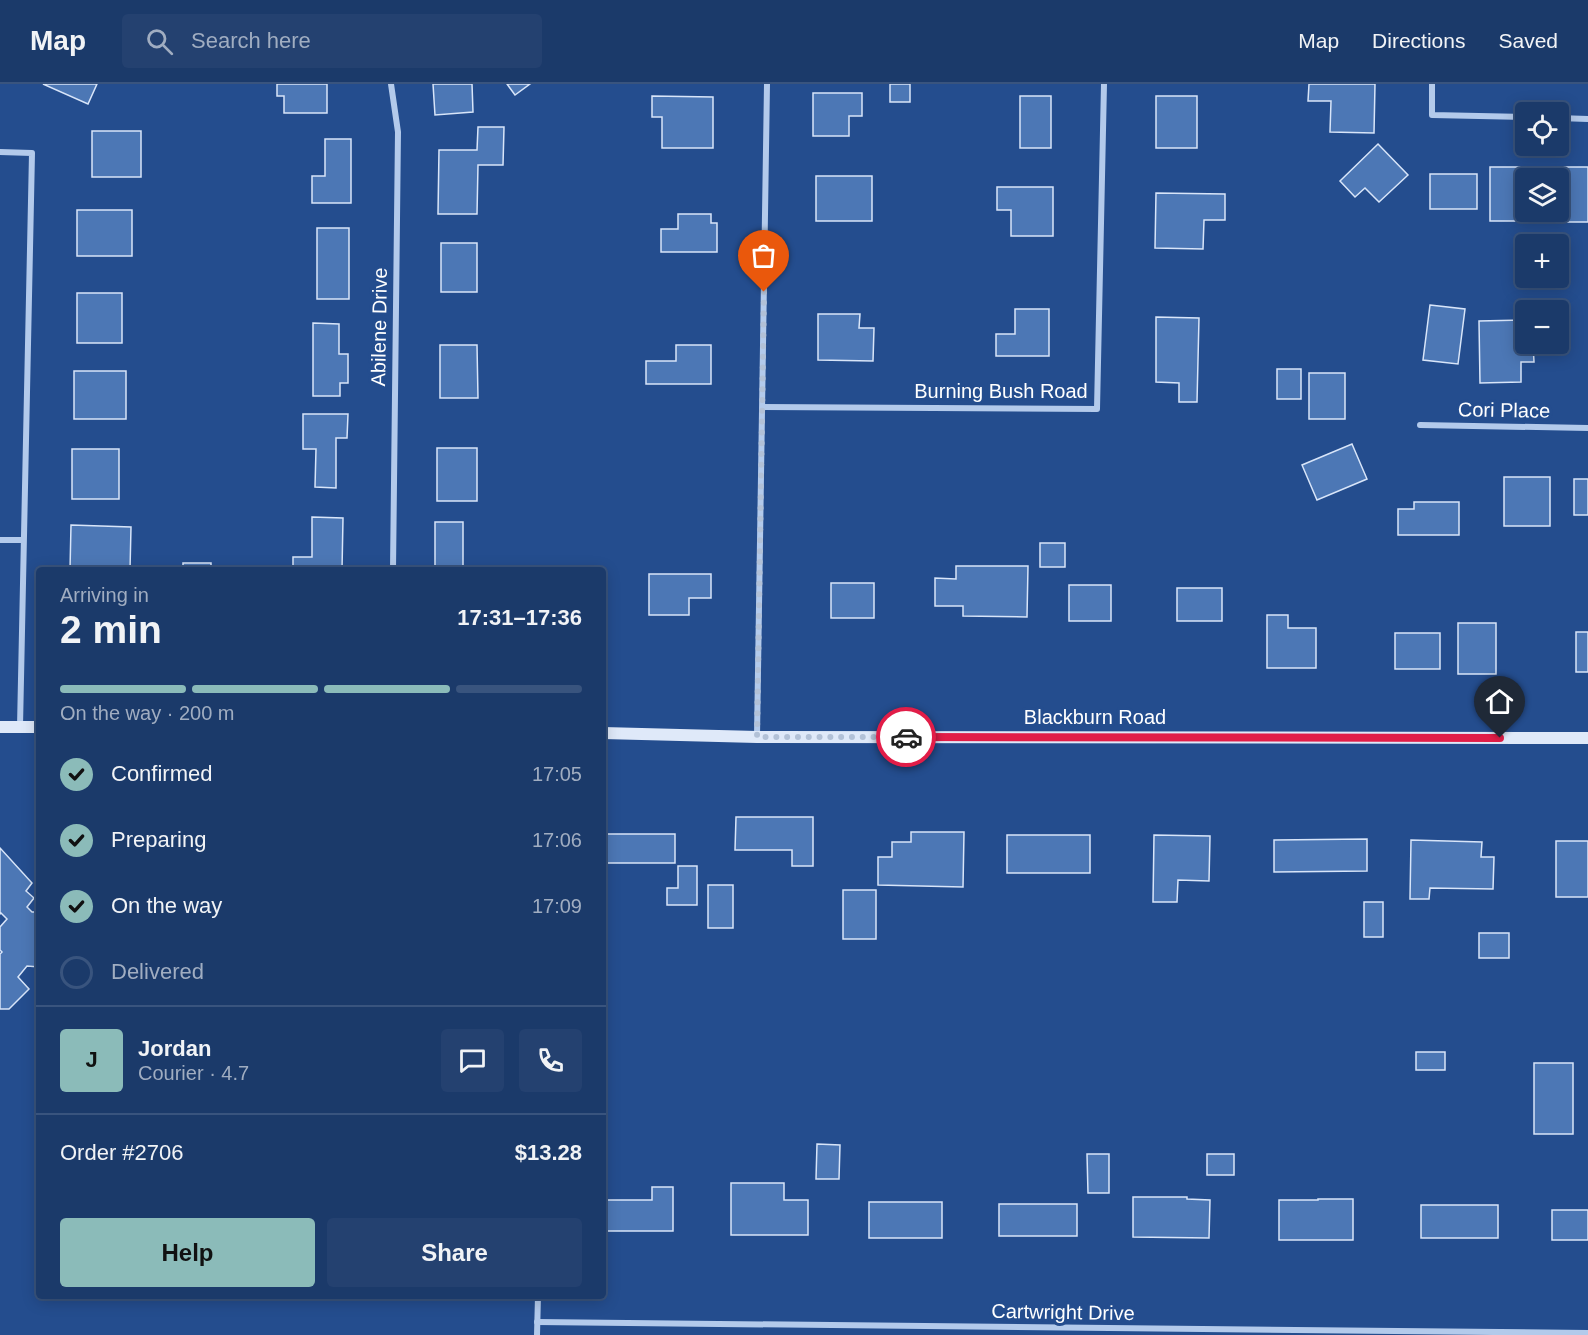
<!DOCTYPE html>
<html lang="en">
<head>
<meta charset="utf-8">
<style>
  body { margin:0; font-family:Arial,sans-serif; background:#244170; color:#f1f3f6; height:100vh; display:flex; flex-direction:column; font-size:22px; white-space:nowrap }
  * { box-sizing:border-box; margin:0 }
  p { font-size:20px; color:#a0adc1 }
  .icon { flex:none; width:33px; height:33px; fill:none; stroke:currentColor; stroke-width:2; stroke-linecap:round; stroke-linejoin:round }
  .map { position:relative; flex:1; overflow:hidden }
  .panel { position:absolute; left:36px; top:483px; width:570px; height:732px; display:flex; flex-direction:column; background:#1b3a6a; border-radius:6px; box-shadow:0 3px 15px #0003,0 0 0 2px #39547e }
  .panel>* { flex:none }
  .tools { position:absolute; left:1515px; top:18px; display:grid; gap:12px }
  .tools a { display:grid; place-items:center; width:54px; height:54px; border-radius:6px; background:#1b3a6a; box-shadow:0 3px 15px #0003,0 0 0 2px #39547e; font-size:30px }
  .pin { position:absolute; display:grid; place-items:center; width:51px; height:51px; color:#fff; margin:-62px -26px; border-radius:50% 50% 50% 0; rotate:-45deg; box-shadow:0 0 6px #0007 }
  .pin .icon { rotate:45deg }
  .courier { position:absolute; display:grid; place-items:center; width:60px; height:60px; margin:-30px; border:4px solid #e11d48; border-radius:50%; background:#fff; color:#222; box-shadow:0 2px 8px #0007 }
  .headline em { font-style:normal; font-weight:700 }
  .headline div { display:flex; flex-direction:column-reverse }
  .headline { display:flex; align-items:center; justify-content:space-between; height:102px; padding:0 24px }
  h1 { font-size:39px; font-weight:700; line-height:45px }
  .bar { display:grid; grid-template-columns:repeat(4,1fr); gap:9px 6px; align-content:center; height:72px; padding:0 24px }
  .bar i { height:8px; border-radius:4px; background:#39547e }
  .bar .current { background:#8bbbb9 }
  .bar p { grid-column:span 4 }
  .line { display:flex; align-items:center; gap:15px; padding:0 24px; border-top:2px solid #39547e }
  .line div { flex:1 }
  .round { display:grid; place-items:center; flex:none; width:63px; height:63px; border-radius:6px; background:#244170 }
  ol { padding:0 24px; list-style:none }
  li { display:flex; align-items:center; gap:18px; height:66px }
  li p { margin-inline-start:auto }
  li .icon { padding:6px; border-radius:50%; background:#8bbbb9; color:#111; stroke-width:4 }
  li:last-child { color:#a0adc1 }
  li i { width:33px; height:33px; border:3px solid #39547e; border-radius:50% }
  .primary-button { display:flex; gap:12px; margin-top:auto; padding:12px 24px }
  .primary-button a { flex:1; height:69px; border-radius:6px; background:#8bbbb9; color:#111; font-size:24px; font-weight:700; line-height:69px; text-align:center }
  .primary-button a+a { background:#244170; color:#f1f3f6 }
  header { display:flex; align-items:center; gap:36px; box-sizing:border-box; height:84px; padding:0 30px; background:#1b3a6a; border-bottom:2px solid #39547e }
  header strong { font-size:28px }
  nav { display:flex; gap:33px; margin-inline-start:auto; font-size:21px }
  .search { width:420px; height:54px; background:#244170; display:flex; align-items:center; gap:15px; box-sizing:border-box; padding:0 21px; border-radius:6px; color:#a0adc1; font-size:22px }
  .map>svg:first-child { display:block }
  .building { fill:#4c77b5; stroke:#d8e5f9; stroke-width:1.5 }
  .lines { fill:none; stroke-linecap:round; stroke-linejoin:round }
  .minor { stroke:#b3caeb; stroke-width:6 }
  .secondary { stroke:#dfe9f9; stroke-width:12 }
  .done { stroke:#b2c1d7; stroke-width:6; stroke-dasharray:0 10.8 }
  .route { stroke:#e11d48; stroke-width:8 }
  .labels { text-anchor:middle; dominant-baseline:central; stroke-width:6; stroke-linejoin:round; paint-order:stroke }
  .street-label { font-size:20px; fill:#fff; stroke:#244d8e }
</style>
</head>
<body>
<header>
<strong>Map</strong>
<div class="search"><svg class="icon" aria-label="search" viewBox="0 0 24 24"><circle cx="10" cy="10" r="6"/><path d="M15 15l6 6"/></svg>Search here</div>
<nav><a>Map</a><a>Directions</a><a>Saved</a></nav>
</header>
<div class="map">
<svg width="1588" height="1251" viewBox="0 0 1588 1251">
  <rect width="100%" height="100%" fill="#244d8e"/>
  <g class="building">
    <path d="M43,0H97L88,20Z"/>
    <path d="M277,0H327V29H284V12H277Z"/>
    <path d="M433,0H472L473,28L435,31Z"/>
    <path d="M507,0H530L515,11Z"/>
    <rect x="890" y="0" width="20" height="18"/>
    <path d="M1309,0H1375L1374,49L1330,48L1331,17H1308Z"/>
    <path d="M813,9H862V32H849V52H813Z"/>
    <path d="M652,12L713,13V64H662V33H652Z"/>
    <rect x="1020" y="12" width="31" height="52"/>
    <rect x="1156" y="12" width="41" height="52"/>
    <path d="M478,43H504L503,81H478L477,130H438L439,66H477Z"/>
    <rect x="92" y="47" width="49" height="46"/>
    <path d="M325,55H351V119H312V92H325Z"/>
    <path d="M1378,60L1408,91L1379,118L1365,104L1355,113L1340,97Z"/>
    <path d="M1490,83H1539V94H1526V128H1539V137H1490Z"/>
    <path d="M1557,83H1588V138H1557V128H1558Z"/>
    <rect x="1430" y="90" width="47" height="35"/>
    <rect x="816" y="92" width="56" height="45"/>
    <path d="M997,103H1053V152H1011V126H997Z"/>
    <path d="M1156,109L1225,110V136H1204L1203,165L1155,164Z"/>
    <rect x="77" y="126" width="55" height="46"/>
    <path d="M678,130H711V139H717V168H661V145H678Z"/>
    <rect x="317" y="144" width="32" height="71"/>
    <rect x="441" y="159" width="36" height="49"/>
    <rect x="77" y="209" width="45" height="50"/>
    <path d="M1430,221L1465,225L1458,280L1423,276Z"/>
    <path d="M1015,225H1049V272H996V250H1015Z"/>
    <path d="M818,230H860L859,244H874L873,277L818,276Z"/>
    <path d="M1156,233L1199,234L1197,318H1179V299L1156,298Z"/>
    <path d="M1523,236V248H1526V260H1533L1534,278H1521V298L1480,299L1479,237Z"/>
    <path d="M313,239L339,240V270H348V299H340V312H313Z"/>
    <path d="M440,261H477L478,314H440Z"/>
    <path d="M676,261H711V300H646V277H676Z"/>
    <rect x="1277" y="285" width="24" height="30"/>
    <rect x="74" y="287" width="52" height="48"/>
    <rect x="1309" y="289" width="36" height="46"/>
    <path d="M303,330H348L347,354H336V404L315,403L316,365H303Z"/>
    <path d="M1352,360L1367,395L1317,416L1302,381Z"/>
    <rect x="437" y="364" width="40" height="53"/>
    <rect x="72" y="365" width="47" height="50"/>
    <rect x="1504" y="393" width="46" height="49"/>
    <rect x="1574" y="395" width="14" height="36"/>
    <path d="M1414,418H1459V451H1398V425H1414Z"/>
    <path d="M312,433L343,434L342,486H293V473H312Z"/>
    <rect x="435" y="438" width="28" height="48"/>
    <path d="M71,441L131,443L130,486H70Z"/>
    <rect x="1040" y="459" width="25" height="24"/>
    <rect x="183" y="479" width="28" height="7"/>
    <path d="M956,482H1028L1027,533L963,532V522H935V494L956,495Z"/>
    <path d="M649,490H711V514H689V531H649Z"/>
    <rect x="831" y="499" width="43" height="35"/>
    <rect x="1069" y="501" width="42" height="36"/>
    <rect x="1177" y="504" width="45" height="33"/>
    <path d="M1267,531H1288V544H1316V584H1267Z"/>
    <rect x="1458" y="539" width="38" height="51"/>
    <rect x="1576" y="548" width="12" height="40"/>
    <rect x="1395" y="549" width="45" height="36"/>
    <path d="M736,733H813V782H792V766H735Z"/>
    <path d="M911,748H964L963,803L878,801V773H892V758H911Z"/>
    <rect x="603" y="750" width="72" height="29"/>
    <rect x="1007" y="751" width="83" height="38"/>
    <path d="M1154,751L1210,752L1209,797L1178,796L1177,818H1153Z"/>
    <path d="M1367,755V787L1274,788V756Z"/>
    <path d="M1411,756L1482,758L1481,773H1494L1493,805L1430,804L1429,815H1410Z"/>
    <rect x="1556" y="757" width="32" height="56"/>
    <path d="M0,764L32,799L26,807L34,814L27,823L32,828H39V883L27,882L18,893L29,905L9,925H0V870L2,868L0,866V843L7,835L1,829L0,830Z"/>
    <path d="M678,782H697V821H667V804H678Z"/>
    <rect x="708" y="801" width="25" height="43"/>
    <rect x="843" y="806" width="33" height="49"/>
    <rect x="1364" y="818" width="19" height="35"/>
    <rect x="1479" y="849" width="30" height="25"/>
    <rect x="1416" y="968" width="29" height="18"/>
    <rect x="1534" y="979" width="39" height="71"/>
    <path d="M817,1060L840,1061L839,1095H816Z"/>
    <path d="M1087,1070H1109V1109H1088Z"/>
    <rect x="1207" y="1070" width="27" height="21"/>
    <path d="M731,1099H784V1116H808V1151H731Z"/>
    <path d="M652,1103H673V1147H603V1116H652Z"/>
    <path d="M1133,1113H1187V1115L1210,1116L1209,1154L1133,1153Z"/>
    <path d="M1318,1115H1353V1156H1279V1116H1318Z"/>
    <rect x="869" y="1118" width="73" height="36"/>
    <rect x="999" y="1120" width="78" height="32"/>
    <rect x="1421" y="1121" width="77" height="33"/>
    <rect x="1552" y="1126" width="36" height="30"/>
  </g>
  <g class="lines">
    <g class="minor">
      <path d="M391,0L398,48L393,486"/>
      <path d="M1432,0V31L1526,33"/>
      <path d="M1558,34L1588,35"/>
      <path d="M0,68L32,69L20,643"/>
      <path d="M763,323L1097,325L1104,0"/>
      <path d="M1420,341L1588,344"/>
      <path d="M0,456H23"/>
      <path d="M757,653L767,0"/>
      <path d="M537,1238L1588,1249"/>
      <path d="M537,1251L538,1212"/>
    </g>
    <g class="secondary">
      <path d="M0,643H39"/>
      <path d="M603,649L757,653L1588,654"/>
    </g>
  </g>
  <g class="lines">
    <path class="done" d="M764,208L757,653H906"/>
    <path class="route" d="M906,653L1500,654"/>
  </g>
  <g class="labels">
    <g class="street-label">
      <text transform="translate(379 243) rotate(-89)">Abilene Drive</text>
      <text x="1001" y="307">Burning Bush Road</text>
      <text transform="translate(1504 326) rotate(1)">Cori Place</text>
      <text x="1095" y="633">Blackburn Road</text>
      <text transform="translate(1063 1228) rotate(1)">Cartwright Drive</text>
    </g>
  </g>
</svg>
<div class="tools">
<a><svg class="icon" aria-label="locate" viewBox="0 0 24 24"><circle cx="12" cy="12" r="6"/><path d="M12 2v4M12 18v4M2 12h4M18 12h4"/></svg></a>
<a><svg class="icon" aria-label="layers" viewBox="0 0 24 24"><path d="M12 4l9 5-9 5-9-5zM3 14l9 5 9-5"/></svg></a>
<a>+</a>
<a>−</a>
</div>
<div class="pin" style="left:764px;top:208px;background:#ea580c"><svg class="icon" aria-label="bag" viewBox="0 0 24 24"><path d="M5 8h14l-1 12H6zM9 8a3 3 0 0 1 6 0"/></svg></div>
<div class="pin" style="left:1500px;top:654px;background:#1f2937"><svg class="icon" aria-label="home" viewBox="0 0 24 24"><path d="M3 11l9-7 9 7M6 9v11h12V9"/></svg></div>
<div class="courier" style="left:906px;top:653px"><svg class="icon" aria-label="car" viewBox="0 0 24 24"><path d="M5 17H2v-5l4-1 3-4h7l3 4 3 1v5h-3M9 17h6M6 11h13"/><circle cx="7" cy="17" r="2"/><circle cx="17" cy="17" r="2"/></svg></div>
<section class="panel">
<div class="headline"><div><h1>2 min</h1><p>Arriving in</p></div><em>17:31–17:36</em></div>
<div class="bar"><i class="current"></i><i class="current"></i><i class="current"></i><i></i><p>On the way · 200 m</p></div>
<ol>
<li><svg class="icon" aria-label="check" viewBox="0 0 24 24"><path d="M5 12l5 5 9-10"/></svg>Confirmed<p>17:05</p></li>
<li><svg class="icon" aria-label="check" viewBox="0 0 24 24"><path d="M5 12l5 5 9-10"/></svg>Preparing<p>17:06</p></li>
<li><svg class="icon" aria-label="check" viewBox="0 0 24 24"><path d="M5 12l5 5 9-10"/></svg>On the way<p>17:09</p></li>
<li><i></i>Delivered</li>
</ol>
<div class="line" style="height:108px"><b class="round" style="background:#8bbbb9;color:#111">J</b><div><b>Jordan</b><p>Courier · 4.7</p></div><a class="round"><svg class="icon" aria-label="chat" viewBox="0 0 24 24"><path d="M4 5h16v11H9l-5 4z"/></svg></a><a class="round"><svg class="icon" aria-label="phone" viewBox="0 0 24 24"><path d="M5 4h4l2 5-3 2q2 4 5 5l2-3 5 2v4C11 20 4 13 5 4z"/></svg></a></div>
<div class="line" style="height:78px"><div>Order #2706</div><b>$13.28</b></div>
<div class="primary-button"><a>Help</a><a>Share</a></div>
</section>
</div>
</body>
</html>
